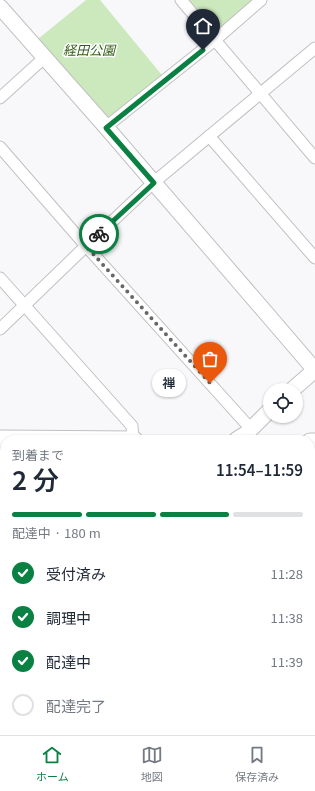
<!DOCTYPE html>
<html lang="ja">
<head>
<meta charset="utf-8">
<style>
  body { margin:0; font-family:Georgia,"Noto Sans JP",serif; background:#f6f6f7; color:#1f2937; height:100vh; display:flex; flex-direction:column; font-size:15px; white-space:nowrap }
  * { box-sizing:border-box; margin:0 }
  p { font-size:13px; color:#747a83 }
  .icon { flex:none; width:22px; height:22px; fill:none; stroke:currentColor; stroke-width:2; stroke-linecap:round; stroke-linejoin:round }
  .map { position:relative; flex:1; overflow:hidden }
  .sheet { position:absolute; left:0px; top:435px; width:315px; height:300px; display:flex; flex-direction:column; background:#fff; border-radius:16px 16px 0 0; box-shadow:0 1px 3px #0004 }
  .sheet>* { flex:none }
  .buttons { position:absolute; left:263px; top:383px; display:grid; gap:8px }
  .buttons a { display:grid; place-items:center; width:40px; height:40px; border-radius:50%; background:#fff; box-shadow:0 1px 3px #0004; font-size:20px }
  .pin { position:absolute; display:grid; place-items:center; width:34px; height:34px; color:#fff; margin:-41px -17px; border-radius:50% 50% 50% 0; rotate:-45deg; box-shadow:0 0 4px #0007 }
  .pin .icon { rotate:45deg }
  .courier { position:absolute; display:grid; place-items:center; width:40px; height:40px; margin:-20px; border:3px solid #0b8043; border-radius:50%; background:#fff; color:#222; box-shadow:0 1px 5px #0007 }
  .bubble { position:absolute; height:28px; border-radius:14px; background:#fff; box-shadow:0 1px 3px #0004; font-size:13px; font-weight:600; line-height:28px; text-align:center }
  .summary em { font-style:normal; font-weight:600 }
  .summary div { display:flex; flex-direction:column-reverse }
  .summary { display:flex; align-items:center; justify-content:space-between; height:68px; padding:0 12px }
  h1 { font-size:26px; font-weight:600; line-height:30px }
  .bar { display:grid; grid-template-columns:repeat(4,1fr); gap:6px 4px; align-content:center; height:48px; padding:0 12px }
  .bar i { height:5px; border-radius:3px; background:#e0e1e3 }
  .bar .active { background:#0b8043 }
  .bar p { grid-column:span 4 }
  ol { padding:0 12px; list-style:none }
  li { display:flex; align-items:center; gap:12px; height:44px }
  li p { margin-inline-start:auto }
  li .icon { padding:4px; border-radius:50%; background:#0b8043; color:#fff; stroke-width:4 }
  li:last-child { color:#747a83 }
  li i { width:22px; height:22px; border:2px solid #e0e1e3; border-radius:50% }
  .tab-bar { display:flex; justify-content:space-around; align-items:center; height:56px; border-top:1px solid #e0e1e3; background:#fff; font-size:11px; color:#747a83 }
  .tab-bar a { display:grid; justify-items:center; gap:2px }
  .tab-bar .active { color:#0b8043 }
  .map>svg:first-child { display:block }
  .green { fill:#cce8bd }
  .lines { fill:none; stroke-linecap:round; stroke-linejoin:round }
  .river { stroke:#83c4e2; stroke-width:18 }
  .street-casing { stroke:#c0c0c2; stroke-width:13 }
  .secondary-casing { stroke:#c0c0c2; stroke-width:17 }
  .primary-casing { stroke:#c0c0c2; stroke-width:19 }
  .street { stroke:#fff; stroke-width:11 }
  .secondary { stroke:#fff; stroke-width:15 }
  .primary { stroke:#fff; stroke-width:17 }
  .done { stroke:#676768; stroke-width:4; stroke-dasharray:0 7.2 }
  .route { stroke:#0b8043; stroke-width:5 }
  .labels { text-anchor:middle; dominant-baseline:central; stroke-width:3; stroke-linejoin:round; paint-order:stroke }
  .park-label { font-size:13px; font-style:italic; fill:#335b14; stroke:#fff }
</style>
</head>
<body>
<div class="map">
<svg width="315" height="735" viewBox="0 0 315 735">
  <rect width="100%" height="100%" fill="#f8f8fa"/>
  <g class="green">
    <path d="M86,0H100L166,80L106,127L33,43Z"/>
    <path d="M181,0H261L214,39Z"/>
    <path d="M315,630V667L310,664V635Z"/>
  </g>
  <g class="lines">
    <path class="river" d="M310,666L315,668"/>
    <defs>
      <g id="street">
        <path d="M181,0L315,158"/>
        <path d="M0,98L45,57"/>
        <path d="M106,127L215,40L261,0"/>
        <path d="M209,136L315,258"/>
        <path d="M0,147L86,246L251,429"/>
        <path d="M0,278L132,426L133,440"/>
        <path d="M0,329L86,246L153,183L315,48"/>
        <path d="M0,504L5,498"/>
        <path d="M310,525H315"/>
        <path d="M310,569L315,564"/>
        <path d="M310,582L315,587"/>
        <path d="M310,674L315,677"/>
        <path d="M246,730L251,735"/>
        <path d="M136,735L141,730"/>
      </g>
      <g id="secondary">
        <path d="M0,7L106,127L315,370"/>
        <path d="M292,390L315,370"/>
        <path d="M236,440L247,433L270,410"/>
        <path d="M0,660L5,655"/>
        <path d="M0,698L5,706"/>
        <path d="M22,730L26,735"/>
      </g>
      <g id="primary">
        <path d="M0,439L134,440"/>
        <path d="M310,442H315"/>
      </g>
    </defs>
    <use href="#street" class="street-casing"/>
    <use href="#secondary" class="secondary-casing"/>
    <use href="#primary" class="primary-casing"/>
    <use href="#street" class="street"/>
    <use href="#secondary" class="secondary"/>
    <use href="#primary" class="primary"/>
  </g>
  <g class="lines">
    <path class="done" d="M99,234L86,246L210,383"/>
    <path class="route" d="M99,234L154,183L106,128L203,50"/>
  </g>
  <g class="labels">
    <g class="park-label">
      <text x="89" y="49">経田公園</text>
    </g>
  </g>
</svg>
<div class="buttons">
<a><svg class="icon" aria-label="locate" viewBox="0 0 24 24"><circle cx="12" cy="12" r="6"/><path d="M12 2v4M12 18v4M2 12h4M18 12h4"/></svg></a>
</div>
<div class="pin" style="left:210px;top:383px;background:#ea580c"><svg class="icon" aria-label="bag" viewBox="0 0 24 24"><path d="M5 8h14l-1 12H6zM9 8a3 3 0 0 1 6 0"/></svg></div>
<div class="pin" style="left:203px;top:50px;background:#1f2937"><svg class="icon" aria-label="home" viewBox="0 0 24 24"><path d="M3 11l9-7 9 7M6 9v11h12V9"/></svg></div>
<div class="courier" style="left:99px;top:234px"><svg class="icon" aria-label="bike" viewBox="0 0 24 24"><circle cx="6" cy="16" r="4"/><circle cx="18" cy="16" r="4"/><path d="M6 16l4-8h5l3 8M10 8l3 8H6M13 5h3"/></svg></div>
<div class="bubble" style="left:152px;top:369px;width:34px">禅</div>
<section class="sheet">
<div class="summary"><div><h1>2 分</h1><p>到着まで</p></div><em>11:54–11:59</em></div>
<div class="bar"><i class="active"></i><i class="active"></i><i class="active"></i><i></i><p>配達中 · 180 m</p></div>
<ol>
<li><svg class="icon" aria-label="check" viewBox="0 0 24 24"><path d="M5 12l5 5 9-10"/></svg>受付済み<p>11:28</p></li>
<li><svg class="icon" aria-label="check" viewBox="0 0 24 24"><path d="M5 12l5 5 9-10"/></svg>調理中<p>11:38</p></li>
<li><svg class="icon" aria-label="check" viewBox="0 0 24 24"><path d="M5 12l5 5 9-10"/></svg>配達中<p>11:39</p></li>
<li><i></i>配達完了</li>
</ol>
</section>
</div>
<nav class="tab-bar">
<a class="active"><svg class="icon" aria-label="home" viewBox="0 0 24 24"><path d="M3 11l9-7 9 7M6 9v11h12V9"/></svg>ホーム</a>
<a><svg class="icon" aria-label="map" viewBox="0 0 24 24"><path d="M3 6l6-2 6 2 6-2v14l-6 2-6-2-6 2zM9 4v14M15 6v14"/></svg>地図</a>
<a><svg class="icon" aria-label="saved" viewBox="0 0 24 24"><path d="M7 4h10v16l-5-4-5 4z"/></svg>保存済み</a>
</nav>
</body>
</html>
